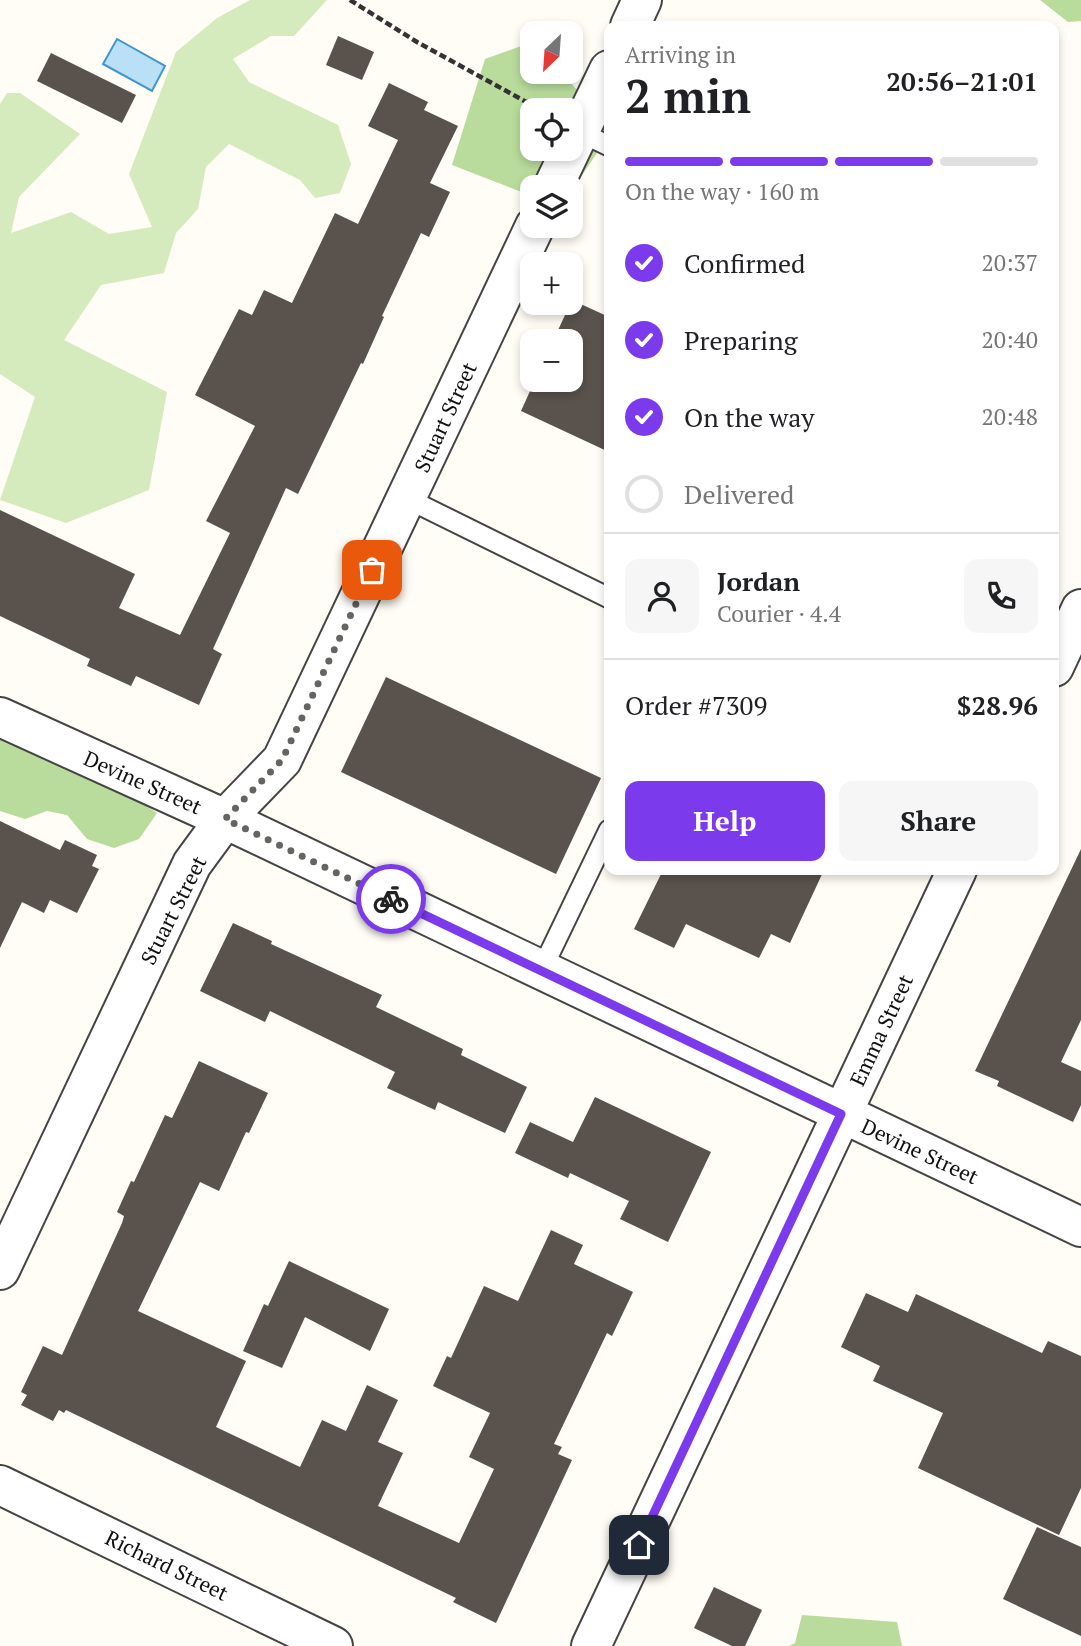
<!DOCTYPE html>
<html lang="en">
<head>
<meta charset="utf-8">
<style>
  body { margin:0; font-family:"PT Serif",serif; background:#f6f6f6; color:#202124; height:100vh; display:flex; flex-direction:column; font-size:26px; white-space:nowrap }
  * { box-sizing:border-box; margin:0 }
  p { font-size:23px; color:#757577 }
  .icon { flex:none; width:38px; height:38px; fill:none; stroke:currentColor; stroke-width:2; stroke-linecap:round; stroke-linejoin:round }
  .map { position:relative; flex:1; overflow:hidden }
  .side { position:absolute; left:604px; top:21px; width:455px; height:854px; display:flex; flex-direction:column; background:#fff; border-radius:14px; box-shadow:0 4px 10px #0003 }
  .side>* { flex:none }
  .needle { width:46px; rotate:205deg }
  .fabs { position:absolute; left:520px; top:21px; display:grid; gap:14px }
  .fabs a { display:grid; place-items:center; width:63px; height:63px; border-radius:14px; background:#fff; box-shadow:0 4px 10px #0003; font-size:35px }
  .pin { position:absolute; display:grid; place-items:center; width:60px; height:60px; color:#fff; margin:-30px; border-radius:14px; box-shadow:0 4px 10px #0006 }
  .courier { position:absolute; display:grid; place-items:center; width:70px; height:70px; margin:-35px; border:5px solid #7c3aed; border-radius:50%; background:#fff; color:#222; box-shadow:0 2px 9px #0007 }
  .head em { font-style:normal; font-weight:600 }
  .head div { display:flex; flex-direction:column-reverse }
  .head { display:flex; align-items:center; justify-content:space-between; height:119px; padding:0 21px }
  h1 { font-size:46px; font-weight:600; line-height:52px }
  .bar { display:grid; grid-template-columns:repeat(4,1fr); gap:10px 7px; align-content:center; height:84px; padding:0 21px }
  .bar i { height:9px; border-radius:5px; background:#e0e0e0 }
  .bar .on { background:#7c3aed }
  .bar p { grid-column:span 4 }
  .line { display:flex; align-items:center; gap:18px; padding:0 21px; border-top:2px solid #e0e0e0 }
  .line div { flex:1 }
  .round { display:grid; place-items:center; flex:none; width:74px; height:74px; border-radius:14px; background:#f6f6f6 }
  ol { padding:0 21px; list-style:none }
  li { display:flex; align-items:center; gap:21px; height:77px }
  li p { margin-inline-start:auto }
  li .icon { padding:7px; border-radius:50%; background:#7c3aed; color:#fff; stroke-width:4 }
  li:last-child { color:#757577 }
  li i { width:38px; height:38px; border:4px solid #e0e0e0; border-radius:50% }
  .primary-button { display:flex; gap:14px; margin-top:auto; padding:14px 21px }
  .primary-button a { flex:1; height:80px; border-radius:14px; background:#7c3aed; color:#fff; font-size:28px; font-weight:600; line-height:80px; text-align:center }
  .primary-button a+a { background:#f6f6f6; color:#202124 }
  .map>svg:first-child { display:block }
  .green { fill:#d5ebbd }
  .forest { fill:#b9dc9c; fill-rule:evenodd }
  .water { fill:#b9e0f7; stroke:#3f96cf; stroke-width:2 }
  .building { fill:#5a524d }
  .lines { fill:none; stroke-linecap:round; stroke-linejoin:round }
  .lane-casing { stroke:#444; stroke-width:23 }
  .street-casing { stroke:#444; stroke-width:42 }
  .path { stroke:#333; stroke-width:4.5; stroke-dasharray:7 3.5; stroke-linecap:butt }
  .lane { stroke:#fff; stroke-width:19 }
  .street { stroke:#fff; stroke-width:38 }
  .done { stroke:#646461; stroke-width:7; stroke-dasharray:0 12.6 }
  .route { stroke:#7c3aed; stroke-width:9 }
  .labels { text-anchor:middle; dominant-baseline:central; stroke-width:7; stroke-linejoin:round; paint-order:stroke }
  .street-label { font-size:21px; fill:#111; stroke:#fff }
</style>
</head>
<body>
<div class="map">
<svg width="1081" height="1646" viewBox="0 0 1081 1646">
  <rect width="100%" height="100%" fill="#fffdf5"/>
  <path class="green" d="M250,0H327L294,36H271L233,59L249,82L338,125L351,164L340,193L315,198L300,180L229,144L206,167L198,209L176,233L164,273L101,285L64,340L167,392L149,490L66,523L0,500L35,397L0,374V104L7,93H20L80,134L19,197L11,233L71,212L109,234L152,227L129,174L176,52L217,18Z"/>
  <g class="forest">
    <path d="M1040,0H1081V21L1068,22Z"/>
    <path d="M532,42V72H561L609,126V135L571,192L570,187H532V196L452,165L485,59ZM532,110H570V149H532Z"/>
    <path d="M0,708L157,813L139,839L114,848L87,839L67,815L47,811L25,819L0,811Z"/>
    <path d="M802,1615L897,1622L902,1646H789L795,1643Z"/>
  </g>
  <path class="water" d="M117,39L165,66L152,91L103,64Z"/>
  <g class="building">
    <path d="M338,36L374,52L362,80L326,65Z"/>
    <path d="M51,53L136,95L122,123L37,81Z"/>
    <path d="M389,83L428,102L424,110L458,126L430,183L450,192L429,237L421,233L382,316L384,317L363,364L361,363L298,494L286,488L213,649L222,654L199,705L136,676L131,686L87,666L90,659L0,616V510L135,574L119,608L180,635L230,533L206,521L255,426L195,395L239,309L252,315L264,290L292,303L335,213L358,224L398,140L368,126Z"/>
    <path d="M572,300L609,317V452L521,411L535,380H570V341H553Z"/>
    <path d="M386,677L601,778L556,874L341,772Z"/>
    <path d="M0,821L60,850L65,840L97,855L92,866L99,869L77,913L50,900L44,913L22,902L0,948Z"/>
    <path d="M1081,849V1020L1061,1062L1081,1071V1105L1073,1122L997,1086L999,1081L975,1071Z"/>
    <path d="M663,870H824L790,943L771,934L759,958L686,924L674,948L634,929Z"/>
    <path d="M233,923L272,941L271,944L382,995L376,1007L463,1049L461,1055L527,1087L505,1133L438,1102L435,1110L387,1088L395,1072L270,1011L265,1022L200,991Z"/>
    <path d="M199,1061L268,1093L249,1133L246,1132L219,1191L200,1182L138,1311L246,1361L216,1427L300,1467L322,1420L346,1431L367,1385L398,1400L378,1442L403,1453L378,1506L459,1543L494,1469L469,1457L490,1413L433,1386L447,1356L451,1358L484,1286L518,1301L551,1230L583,1245L574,1264L633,1292L612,1336L607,1333L554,1444L562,1447L558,1454L572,1460L496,1623L453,1602L456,1598L66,1410L64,1413L59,1410L53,1421L21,1405L27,1395L21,1392L43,1346L62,1355L122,1223L124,1216L117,1212L131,1181L134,1182L165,1115L172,1118Z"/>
    <path d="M595,1097L711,1152L668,1242L620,1219L629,1201L570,1173L568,1178L515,1153L530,1122L573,1142Z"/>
    <path d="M289,1261L389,1309L370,1351L305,1317L282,1368L243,1351L264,1304L268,1306Z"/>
    <path d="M866,1293L908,1312L916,1294L1042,1353L1048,1341L1081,1356V1488L1059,1535L918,1468L943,1413L873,1381L880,1366L841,1347Z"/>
    <path d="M1037,1527L1081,1547V1636L1003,1599Z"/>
    <path d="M714,1587L762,1610L745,1646H732L694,1628Z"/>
  </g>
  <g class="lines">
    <defs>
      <g id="lane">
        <path d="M580,132L609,146"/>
        <path d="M406,498L609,598"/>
        <path d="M541,971L609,830"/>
      </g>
      <g id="street">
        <path d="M630,26L642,0"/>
        <path d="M553,187L609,70"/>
        <path d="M1054,667L1081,609"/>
        <path d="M0,717L225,819L1081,1227"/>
        <path d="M0,1270L192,864L225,819L282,760L535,226"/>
        <path d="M0,1485L333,1646"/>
        <path d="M591,1646L957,870"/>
      </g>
    </defs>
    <use href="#lane" class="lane-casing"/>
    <use href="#street" class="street-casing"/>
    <path class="path" d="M350,0L417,42L541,110"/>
    <use href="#lane" class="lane"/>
    <use href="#street" class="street"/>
  </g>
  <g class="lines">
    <path class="done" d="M372,570L282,760L225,819L391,899"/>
    <path class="route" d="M391,899L841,1114L639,1545"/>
  </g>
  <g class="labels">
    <g class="street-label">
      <text transform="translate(445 417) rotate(-65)">Stuart Street</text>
      <text transform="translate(143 782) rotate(24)">Devine Street</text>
      <text transform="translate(173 910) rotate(-63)">Stuart Street</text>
      <text transform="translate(881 1030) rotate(-65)">Emma Street</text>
      <text transform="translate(920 1151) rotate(25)">Devine Street</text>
      <text transform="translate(167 1565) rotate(26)">Richard Street</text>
    </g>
  </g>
</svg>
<div class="fabs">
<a><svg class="needle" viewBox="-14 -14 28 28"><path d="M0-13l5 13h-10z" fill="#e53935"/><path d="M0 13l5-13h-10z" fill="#757577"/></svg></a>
<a><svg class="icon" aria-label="locate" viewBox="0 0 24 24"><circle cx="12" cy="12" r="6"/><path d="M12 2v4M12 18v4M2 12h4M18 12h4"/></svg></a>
<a><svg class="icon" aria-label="layers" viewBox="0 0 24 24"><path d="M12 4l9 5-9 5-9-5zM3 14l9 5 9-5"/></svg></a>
<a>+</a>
<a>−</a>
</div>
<div class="pin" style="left:372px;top:570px;background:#ea580c"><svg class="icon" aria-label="bag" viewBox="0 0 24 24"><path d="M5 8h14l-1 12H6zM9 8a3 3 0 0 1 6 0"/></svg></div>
<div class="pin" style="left:639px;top:1545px;background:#1f2937"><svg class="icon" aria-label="home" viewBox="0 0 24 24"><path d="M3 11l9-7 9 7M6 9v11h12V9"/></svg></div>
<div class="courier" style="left:391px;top:899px"><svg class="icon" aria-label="bike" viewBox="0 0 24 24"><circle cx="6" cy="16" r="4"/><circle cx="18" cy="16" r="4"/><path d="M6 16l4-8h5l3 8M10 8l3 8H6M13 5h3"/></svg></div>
<section class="side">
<div class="head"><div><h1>2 min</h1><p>Arriving in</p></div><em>20:56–21:01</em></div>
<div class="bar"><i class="on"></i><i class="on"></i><i class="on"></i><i></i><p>On the way · 160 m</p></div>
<ol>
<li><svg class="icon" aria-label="check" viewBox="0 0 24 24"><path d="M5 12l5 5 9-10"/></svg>Confirmed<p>20:37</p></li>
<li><svg class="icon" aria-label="check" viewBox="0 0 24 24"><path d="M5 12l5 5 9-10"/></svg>Preparing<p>20:40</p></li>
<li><svg class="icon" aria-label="check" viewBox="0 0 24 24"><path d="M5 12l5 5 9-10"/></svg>On the way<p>20:48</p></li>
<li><i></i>Delivered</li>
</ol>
<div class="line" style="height:126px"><a class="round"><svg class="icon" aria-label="person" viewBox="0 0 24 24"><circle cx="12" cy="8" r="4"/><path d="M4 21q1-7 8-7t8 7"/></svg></a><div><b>Jordan</b><p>Courier · 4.4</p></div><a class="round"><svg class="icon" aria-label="phone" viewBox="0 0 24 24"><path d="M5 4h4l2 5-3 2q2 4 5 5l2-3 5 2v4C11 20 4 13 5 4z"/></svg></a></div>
<div class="line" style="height:91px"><div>Order #7309</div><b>$28.96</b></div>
<div class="primary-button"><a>Help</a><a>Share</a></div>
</section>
</div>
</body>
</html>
